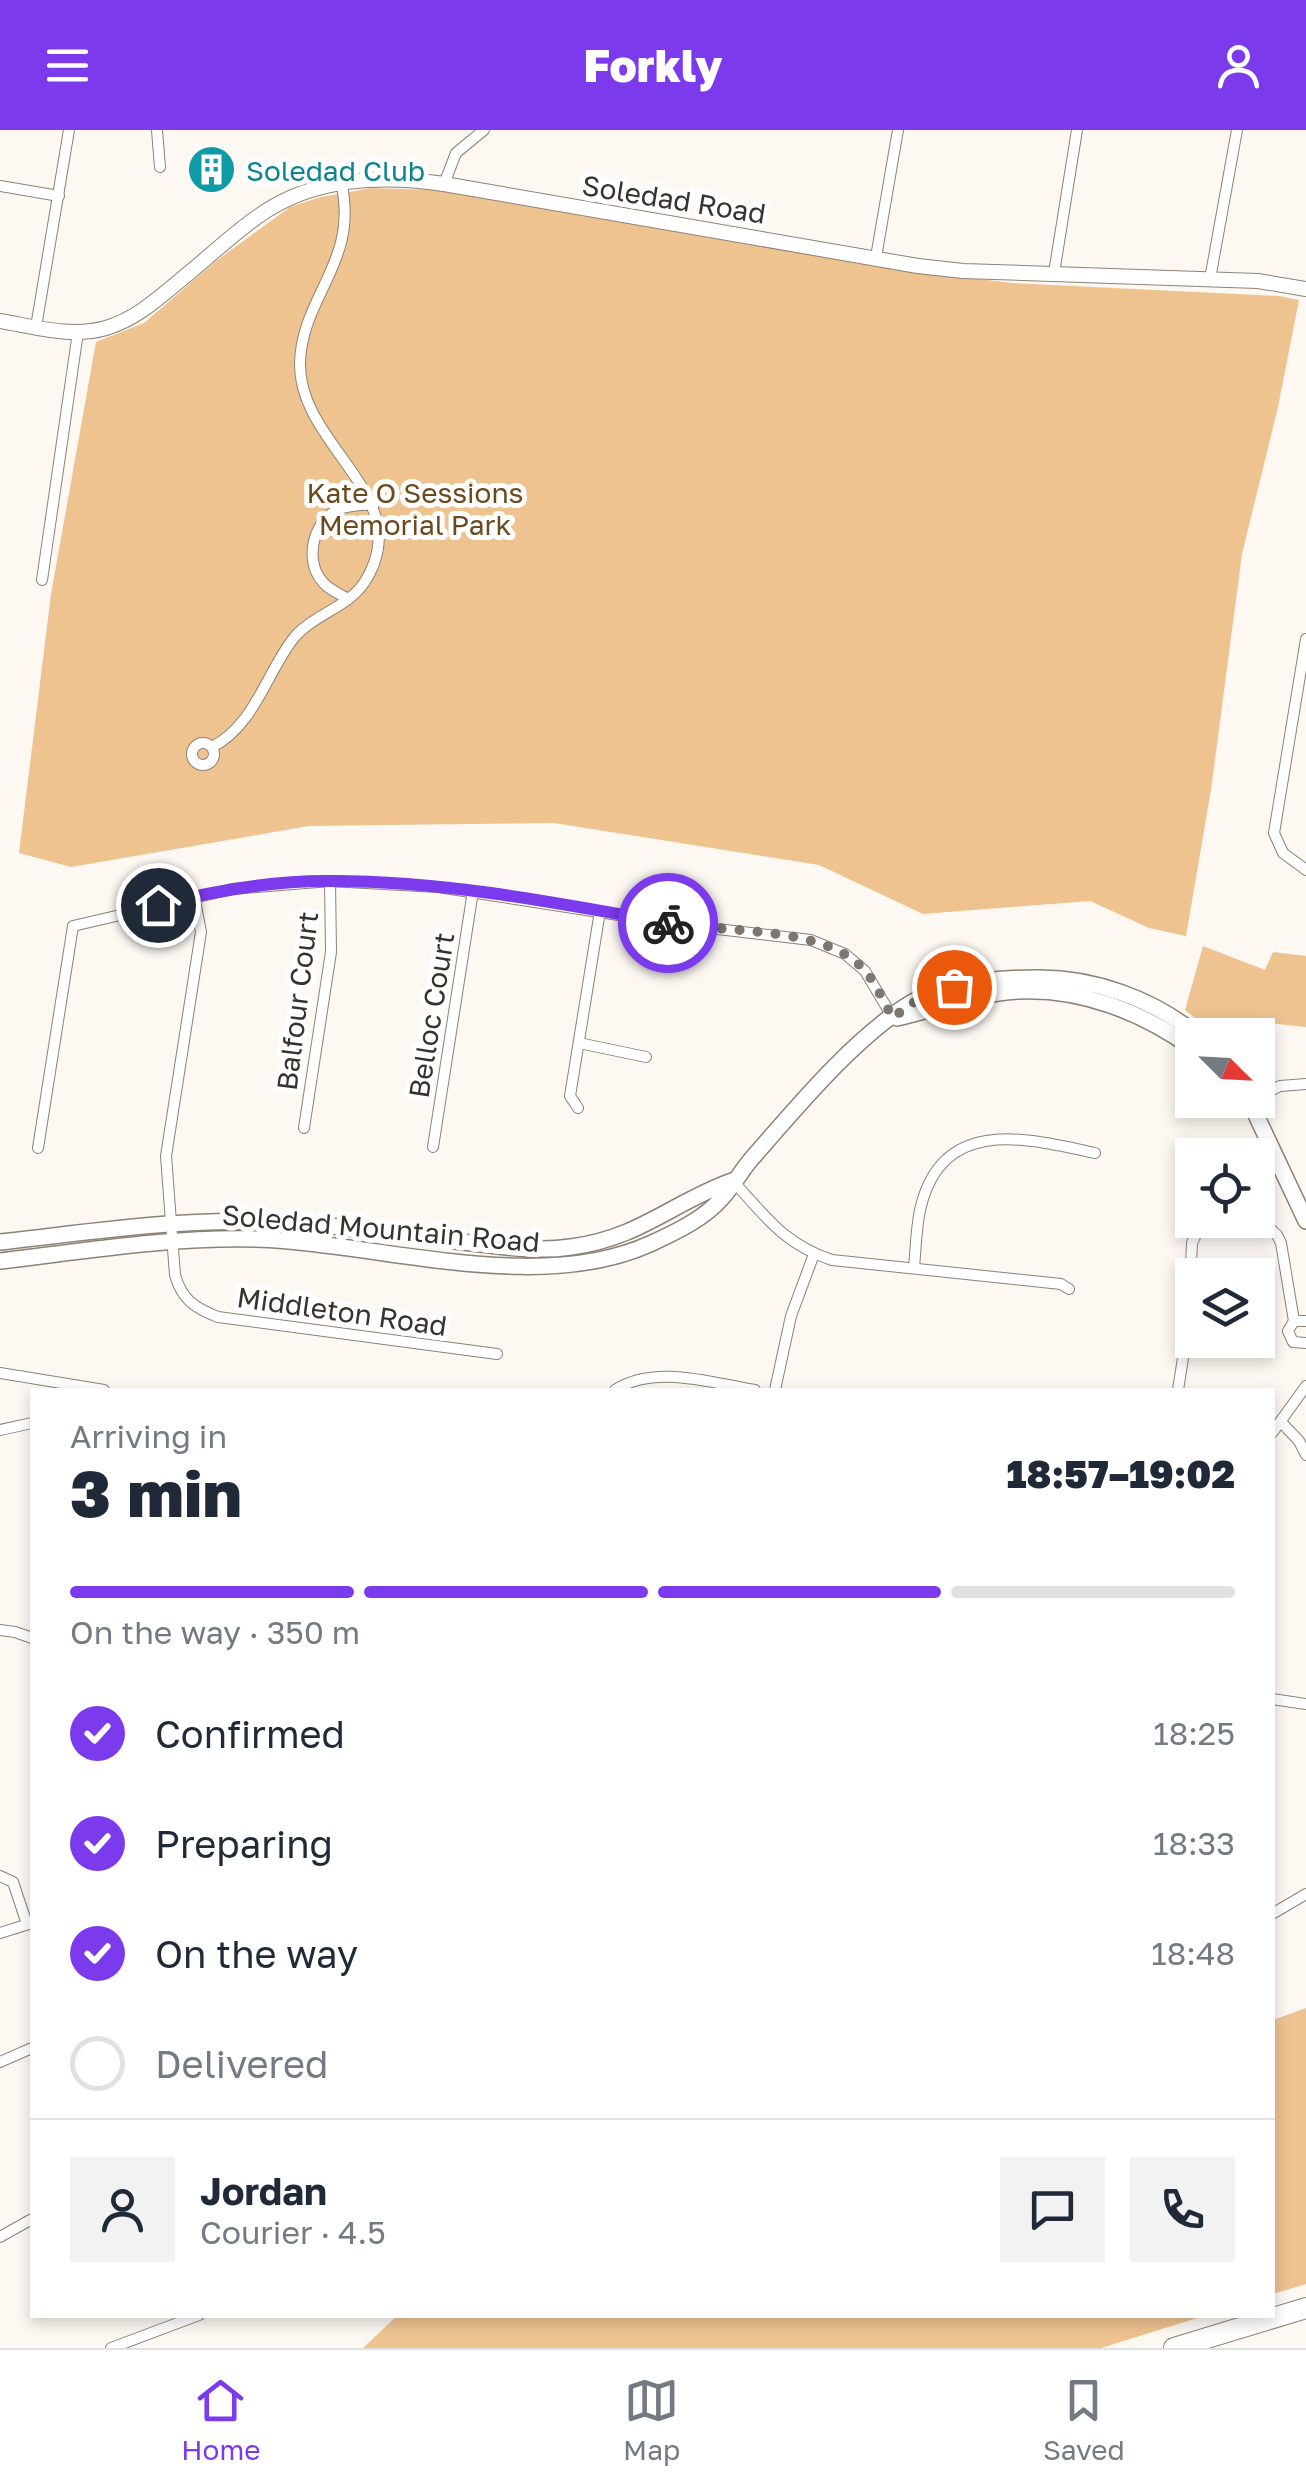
<!DOCTYPE html>
<html lang="en">
<head>
<meta charset="utf-8">
<style>
  body { margin:0; font-family:"Golos Text",sans-serif; background:#f2f2f3; color:#1f2937; height:100vh; display:flex; flex-direction:column; font-size:38px; white-space:nowrap }
  * { box-sizing:border-box; margin:0 }
  p { font-size:32px; color:#747a83 }
  .icon { flex:none; width:55px; height:55px; fill:none; stroke:currentColor; stroke-width:2; stroke-linecap:round; stroke-linejoin:round }
  .map { position:relative; flex:1; overflow:hidden }
  .details { position:absolute; left:30px; top:1258px; width:1245px; height:930px; display:flex; flex-direction:column; background:#fff; border-radius:0px; box-shadow:0 5px 15px #0003 }
  .details>* { flex:none }
  .needle { width:65px; rotate:114deg }
  .fabs { position:absolute; left:1175px; top:888px; display:grid; gap:20px }
  .fabs a { display:grid; place-items:center; width:100px; height:100px; border-radius:0px; background:#fff; box-shadow:0 5px 15px #0003; font-size:50px }
  .pin { position:absolute; display:grid; place-items:center; width:85px; height:85px; color:#fff; margin:-42px; border:5px solid #fff; border-radius:50%; box-shadow:0 2px 10px #0007 }
  .courier { position:absolute; display:grid; place-items:center; width:100px; height:100px; margin:-50px; border:8px solid #7c3aed; border-radius:50%; background:#fff; color:#222; box-shadow:0 2px 12px #0007 }
  .headline em { font-style:normal; font-weight:800 }
  .headline div { display:flex; flex-direction:column-reverse }
  .headline { display:flex; align-items:center; justify-content:space-between; height:170px; padding:0 40px }
  h1 { font-size:65px; font-weight:800; line-height:75px }
  .bar { display:grid; grid-template-columns:repeat(4,1fr); gap:15px 10px; align-content:center; height:120px; padding:0 40px }
  .bar i { height:12px; border-radius:8px; background:#e0e1e3 }
  .bar .selected { background:#7c3aed }
  .bar p { grid-column:span 4 }
  .line { display:flex; align-items:center; gap:25px; padding:0 40px; border-top:2px solid #e0e1e3 }
  .line div { flex:1 }
  .round { display:grid; place-items:center; flex:none; width:105px; height:105px; border-radius:0px; background:#f2f2f3 }
  ol { padding:0 40px; list-style:none }
  li { display:flex; align-items:center; gap:30px; height:110px }
  li p { margin-inline-start:auto }
  li .icon { padding:10px; border-radius:50%; background:#7c3aed; color:#fff; stroke-width:4 }
  li:last-child { color:#747a83 }
  li i { width:55px; height:55px; border:5px solid #e0e1e3; border-radius:50% }
  header { display:flex; justify-content:space-between; align-items:center; height:130px; padding:0 40px; background:#7c3aed; color:#fff; font-size:45px; font-weight:800 }
  .tab-bar { display:flex; justify-content:space-around; align-items:center; height:140px; border-top:2px solid #e0e1e3; background:#fff; font-size:28px; color:#747a83 }
  .tab-bar a { display:grid; justify-items:center; gap:5px }
  .tab-bar .selected { color:#7c3aed }
  .map>svg:first-child { display:block }
  .green { fill:#eec390 }
  .lines { fill:none; stroke-linecap:round; stroke-linejoin:round }
  .minor-casing { stroke:#8e8275; stroke-width:12 }
  .tertiary-casing { stroke:#8e8275; stroke-width:16 }
  .secondary-casing { stroke:#8e8275; stroke-width:18 }
  .motorway-casing { stroke:#8e8275; stroke-width:22 }
  .minor { stroke:#fff; stroke-width:10 }
  .tertiary { stroke:#fff; stroke-width:14 }
  .secondary { stroke:#fff; stroke-width:15 }
  .motorway { stroke:#fff; stroke-width:20 }
  .done { stroke:#7c7771; stroke-width:10; stroke-dasharray:0 18 }
  .route { stroke:#7c3aed; stroke-width:12 }
  .labels { text-anchor:middle; dominant-baseline:central; stroke-width:10; stroke-linejoin:round; paint-order:stroke }
  .culture-label { font-size:28px; fill:#0d838f; stroke:#fff; text-anchor:start }
  .street-label { font-size:28px; fill:#37322c; stroke:#fff }
  .park-label { font-size:28px; fill:#6b4a20; stroke:#fff }
</style>
</head>
<body>
<header><svg class="icon" aria-label="menu" viewBox="0 0 24 24"><path d="M4 6h16M4 12h16M4 18h16"/></svg>Forkly<svg class="icon" aria-label="person" viewBox="0 0 24 24"><circle cx="12" cy="8" r="4"/><path d="M4 21q1-7 8-7t8 7"/></svg></header>
<div class="map">
<svg width="1306" height="2218" viewBox="0 0 1306 2218">
  <rect width="100%" height="100%" fill="#fdf8f2"/>
  <g class="green">
    <path d="M371,58L436,60L880,137L1013,153L1279,166L1299,170L1278,277L1242,424L1211,660L1186,806L1149,798L1090,771L923,784L819,735L554,693L309,696L71,737L19,723L51,464L96,212L144,193L216,131L290,77L321,67Z"/>
    <path d="M1203,816L1265,840L1273,822L1306,826V897L1268,893L1241,905H1217L1185,880Z"/>
    <path d="M1306,1878V2154L1273,2164V1890Z"/>
    <path d="M398,2185H1207L1101,2218H363Z"/>
  </g>
  <g class="lines">
    <defs>
      <g id="minor">
        <path d="M157,0L160,37"/>
        <path d="M444,54L456,23L484,0"/>
        <path d="M0,56L59,66"/>
        <path d="M876,127L898,0"/>
        <path d="M1054,143L1077,0"/>
        <path d="M1210,149L1237,0"/>
        <path d="M36,197L69,0"/>
        <path d="M42,450L78,202"/>
        <path d="M348,469C340,464 327,459 322,451C303,429 314,387 342,378C352,375 364,375 374,374"/>
        <path d="M1306,509L1274,703L1283,723L1306,740"/>
        <circle cx="203" cy="624" r="11"/>
        <path d="M212,617C254,596 266,544 293,509C312,485 347,478 364,453C420,368 299,317 300,234C301,166 360,132 341,52"/>
        <path d="M194,766L201,802L166,1026L175,1145C182,1170 195,1178 218,1187L497,1224"/>
        <path d="M579,913L646,927"/>
        <path d="M1258,967L1280,956L1306,954"/>
        <path d="M578,978L570,966L600,781"/>
        <path d="M304,998L331,822L330,751"/>
        <path d="M433,1017L473,761"/>
        <path d="M38,1018L73,796L232,759L330,751L438,757L683,795L811,810L845,824L865,841L893,888"/>
        <path d="M733,1051C766,1087 784,1114 832,1130L1061,1154L1069,1159"/>
        <path d="M1258,1087L1277,1105L1281,1113L1294,1191"/>
        <path d="M914,1137C916,1118 916,1095 921,1076C944,985 1029,1009 1095,1023"/>
        <path d="M1306,1191H1294L1288,1201L1293,1212L1306,1213"/>
        <path d="M0,1243L104,1260"/>
        <path d="M615,1260C655,1234 711,1253 755,1260"/>
        <path d="M775,1260L791,1186L814,1124"/>
        <path d="M1178,1260L1188,1196L1192,1113L1200,1096L1207,1090"/>
        <path d="M1281,1292L1299,1311L1306,1325"/>
        <path d="M0,1300L32,1293"/>
        <path d="M1272,1303L1306,1256"/>
        <path d="M0,1500L15,1502L32,1508"/>
        <path d="M1272,1569L1306,1574"/>
        <path d="M0,1746L13,1752L27,1794"/>
        <path d="M1272,1784L1306,1764"/>
        <path d="M0,1803L32,1793"/>
        <path d="M0,1932L32,1918"/>
        <path d="M0,2107L32,2089"/>
        <path d="M111,2218L199,2185"/>
      </g>
      <path id="tertiary" d="M0,191C35,197 71,208 106,198C139,188 163,164 189,143C212,124 235,102 260,85C314,47 381,45 444,54L918,136L963,141L1258,151L1306,159"/>
      <g id="secondary">
        <path d="M897,888C937,879 977,863 1018,861C1081,858 1142,882 1192,918"/>
        <path d="M1249,970L1306,1091"/>
        <path d="M0,1112C100,1101 196,1086 297,1093C356,1097 414,1107 472,1113C505,1117 538,1122 571,1117C640,1108 673,1072 732,1051"/>
        <path d="M0,1131C85,1121 170,1107 256,1109C380,1113 538,1166 652,1113C676,1102 705,1088 722,1068C734,1055 742,1039 754,1026C797,977 855,907 911,873C947,852 995,848 1036,848C1093,847 1153,869 1197,905"/>
      </g>
      <path id="motorway" d="M1174,2218L1306,2178"/>
    </defs>
    <use href="#minor" class="minor-casing"/>
    <use href="#tertiary" class="tertiary-casing"/>
    <use href="#secondary" class="secondary-casing"/>
    <use href="#motorway" class="motorway-casing"/>
    <use href="#minor" class="minor"/>
    <use href="#tertiary" class="tertiary"/>
    <use href="#secondary" class="secondary"/>
    <use href="#motorway" class="motorway"/>
  </g>
  <g class="lines">
    <path class="done" d="M668,793C724,803 828,795 866,842C877,855 884,873 893,888L910,874L954,857"/>
    <path class="route" d="M158,775C214,761 274,750 332,751C445,751 558,773 668,793"/>
  </g>
  <defs>
    <symbol id="building-disc" viewBox="-11 -11 22 22"><circle r="9.5" fill="#0f9aa8" stroke="#fff"/><path d="M-4-6H4V6H1V3H-1V6H-4ZM-2.5-4.3h1.7v1.8h-1.7ZM.8-4.3h1.7v1.8H.8ZM-2.5-1h1.7V.8h-1.7ZM.8-1h1.7V.8H.8Z" fill="#fff"/></symbol>
  </defs>
  <g fill-rule="evenodd">
    <use href="#building-disc" x="184" y="12" width="55" height="55"/>
  </g>
  <g class="labels">
    <g class="culture-label">
      <text x="246" y="40">Soledad Club</text>
    </g>
    <g class="street-label">
      <text transform="translate(674 69) rotate(9)">Soledad Road</text>
      <text transform="translate(297 871) rotate(-83)">Balfour Court</text>
      <text transform="translate(431 885) rotate(-81)">Belloc Court</text>
      <text transform="translate(381 1098) rotate(5)">Soledad Mountain Road</text>
      <text transform="translate(342 1181) rotate(8)">Middleton Road</text>
    </g>
    <g class="park-label">
      <text x="415" y="362">Kate O Sessions<tspan x="415" dy="32">Memorial Park</tspan></text>
    </g>
  </g>
</svg>
<div class="fabs">
<a><svg class="needle" viewBox="-14 -14 28 28"><path d="M0-13l5 13h-10z" fill="#e53935"/><path d="M0 13l5-13h-10z" fill="#747a83"/></svg></a>
<a><svg class="icon" aria-label="locate" viewBox="0 0 24 24"><circle cx="12" cy="12" r="6"/><path d="M12 2v4M12 18v4M2 12h4M18 12h4"/></svg></a>
<a><svg class="icon" aria-label="layers" viewBox="0 0 24 24"><path d="M12 4l9 5-9 5-9-5zM3 14l9 5 9-5"/></svg></a>
</div>
<div class="pin" style="left:954px;top:857px;background:#ea580c"><svg class="icon" aria-label="bag" viewBox="0 0 24 24"><path d="M5 8h14l-1 12H6zM9 8a3 3 0 0 1 6 0"/></svg></div>
<div class="pin" style="left:158px;top:775px;background:#1f2937"><svg class="icon" aria-label="home" viewBox="0 0 24 24"><path d="M3 11l9-7 9 7M6 9v11h12V9"/></svg></div>
<div class="courier" style="left:668px;top:793px"><svg class="icon" aria-label="bike" viewBox="0 0 24 24"><circle cx="6" cy="16" r="4"/><circle cx="18" cy="16" r="4"/><path d="M6 16l4-8h5l3 8M10 8l3 8H6M13 5h3"/></svg></div>
<section class="details">
<div class="headline"><div><h1>3 min</h1><p>Arriving in</p></div><em>18:57–19:02</em></div>
<div class="bar"><i class="selected"></i><i class="selected"></i><i class="selected"></i><i></i><p>On the way · 350 m</p></div>
<ol>
<li><svg class="icon" aria-label="check" viewBox="0 0 24 24"><path d="M5 12l5 5 9-10"/></svg>Confirmed<p>18:25</p></li>
<li><svg class="icon" aria-label="check" viewBox="0 0 24 24"><path d="M5 12l5 5 9-10"/></svg>Preparing<p>18:33</p></li>
<li><svg class="icon" aria-label="check" viewBox="0 0 24 24"><path d="M5 12l5 5 9-10"/></svg>On the way<p>18:48</p></li>
<li><i></i>Delivered</li>
</ol>
<div class="line" style="height:180px"><a class="round"><svg class="icon" aria-label="person" viewBox="0 0 24 24"><circle cx="12" cy="8" r="4"/><path d="M4 21q1-7 8-7t8 7"/></svg></a><div><b>Jordan</b><p>Courier · 4.5</p></div><a class="round"><svg class="icon" aria-label="chat" viewBox="0 0 24 24"><path d="M4 5h16v11H9l-5 4z"/></svg></a><a class="round"><svg class="icon" aria-label="phone" viewBox="0 0 24 24"><path d="M5 4h4l2 5-3 2q2 4 5 5l2-3 5 2v4C11 20 4 13 5 4z"/></svg></a></div>
</section>
</div>
<nav class="tab-bar">
<a class="selected"><svg class="icon" aria-label="home" viewBox="0 0 24 24"><path d="M3 11l9-7 9 7M6 9v11h12V9"/></svg>Home</a>
<a><svg class="icon" aria-label="map" viewBox="0 0 24 24"><path d="M3 6l6-2 6 2 6-2v14l-6 2-6-2-6 2zM9 4v14M15 6v14"/></svg>Map</a>
<a><svg class="icon" aria-label="saved" viewBox="0 0 24 24"><path d="M7 4h10v16l-5-4-5 4z"/></svg>Saved</a>
</nav>
</body>
</html>
